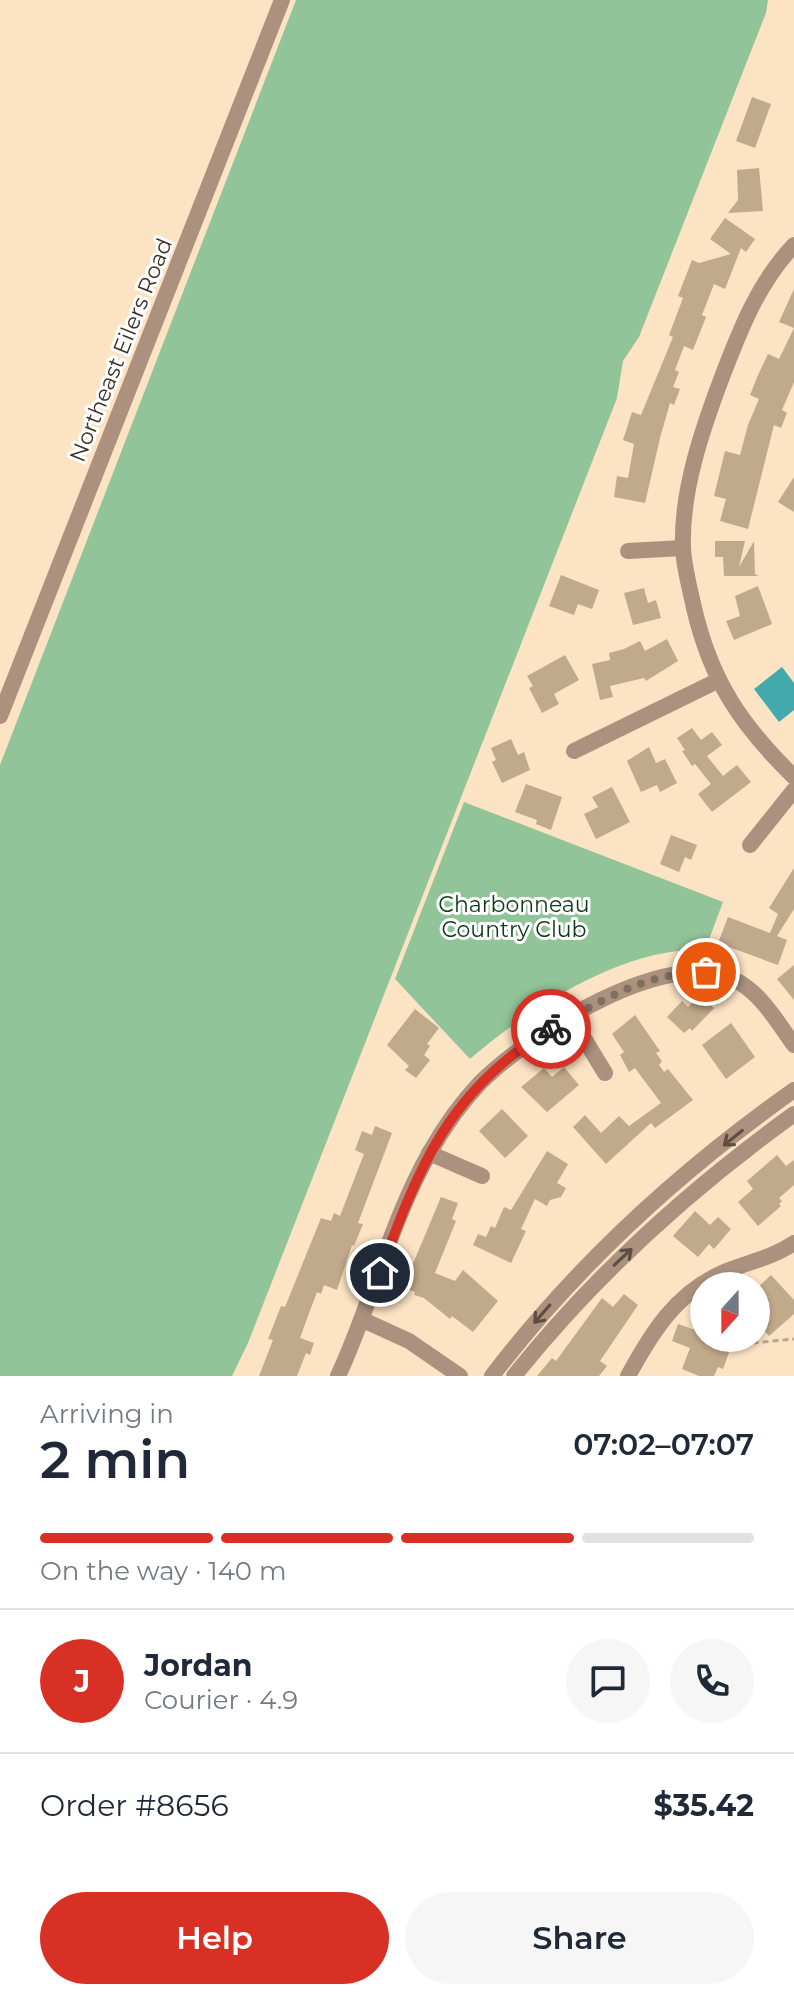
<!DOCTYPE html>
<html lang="en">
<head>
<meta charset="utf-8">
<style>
  body { margin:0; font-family:Montserrat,sans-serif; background:#f6f6f7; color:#1f2937; height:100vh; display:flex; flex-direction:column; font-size:30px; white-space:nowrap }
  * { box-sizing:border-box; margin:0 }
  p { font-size:26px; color:#747a83 }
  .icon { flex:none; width:44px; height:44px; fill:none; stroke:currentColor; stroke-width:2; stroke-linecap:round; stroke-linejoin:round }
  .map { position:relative; height:1376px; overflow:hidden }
  .sheet { display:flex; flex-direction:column; background:#fff; flex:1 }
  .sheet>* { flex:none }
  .needle { width:52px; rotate:201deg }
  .tools { position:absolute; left:690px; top:1272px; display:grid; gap:16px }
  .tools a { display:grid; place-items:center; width:80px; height:80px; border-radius:50%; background:#fff; box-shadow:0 2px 6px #0004; font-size:40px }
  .pin { position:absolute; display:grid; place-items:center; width:68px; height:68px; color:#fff; margin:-34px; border:4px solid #fff; border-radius:50%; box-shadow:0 2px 8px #0007 }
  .courier { position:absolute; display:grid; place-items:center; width:80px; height:80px; margin:-40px; border:6px solid #d93025; border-radius:50%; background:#fff; color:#222; box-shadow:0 2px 10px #0007 }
  .headline em { font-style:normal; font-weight:600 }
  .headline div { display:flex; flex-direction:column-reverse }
  .headline { display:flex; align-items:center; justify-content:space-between; height:136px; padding:0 40px }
  h1 { font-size:52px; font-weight:600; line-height:60px }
  .bar { display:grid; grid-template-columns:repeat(4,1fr); gap:12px 8px; align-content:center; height:96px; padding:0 40px }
  .bar i { height:10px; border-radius:6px; background:#e0e1e3 }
  .bar .on { background:#d93025 }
  .bar p { grid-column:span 4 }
  .line { display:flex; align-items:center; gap:20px; padding:0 40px; border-top:2px solid #e0e1e3 }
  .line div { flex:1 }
  .round { display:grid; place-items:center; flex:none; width:84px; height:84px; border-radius:42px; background:#f6f6f7 }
  .cta { display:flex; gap:16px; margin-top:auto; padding:16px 40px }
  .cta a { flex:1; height:92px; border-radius:48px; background:#d93025; color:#fff; font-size:32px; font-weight:600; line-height:92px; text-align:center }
  .cta a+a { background:#f6f6f7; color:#1f2937 }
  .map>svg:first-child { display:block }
  .green { fill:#92c49a }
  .water { fill:#44a9ad }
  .building { fill:#c1a98c }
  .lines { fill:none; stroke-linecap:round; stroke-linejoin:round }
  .path { stroke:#b8a48c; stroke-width:3; stroke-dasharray:6 4; stroke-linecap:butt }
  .minor { stroke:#ab917e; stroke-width:16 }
  .oneway { stroke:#5d4e41 }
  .done { stroke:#7f705e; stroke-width:8; stroke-dasharray:0 14.4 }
  .route { stroke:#d93025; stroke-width:10 }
  .labels { text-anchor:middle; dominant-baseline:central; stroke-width:6; stroke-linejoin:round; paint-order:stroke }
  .street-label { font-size:22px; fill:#3c3227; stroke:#fff }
  .park-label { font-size:22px; fill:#0f3a1a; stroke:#fff }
</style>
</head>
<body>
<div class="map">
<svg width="794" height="1376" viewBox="0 0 794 1376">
  <rect width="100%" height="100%" fill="#fce3c4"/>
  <g class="green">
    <path d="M296,0H768L766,13L639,337L623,361L617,398L248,1343L232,1376H0V765Z"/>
    <path d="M464,802L723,902L705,950C624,946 528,1009 470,1059L395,979Z"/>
  </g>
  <path class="water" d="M782,667L794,683V710L779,722L754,689Z"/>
  <g class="building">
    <path d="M752,97L771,104L755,148L736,141Z"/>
    <path d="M759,168L763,211L728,213L738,200L737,170Z"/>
    <path d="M725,218L755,239L746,252L741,248L725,289L714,284L702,315L706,317L693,350L684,346L675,370L679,372L673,387L680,389L674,405L670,403L660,438L645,503L614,497L617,476L628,478L634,444L623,440L632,412L641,415L673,337L669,335L683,298L678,296L692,260L699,263L731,254L710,239Z"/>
    <path d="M794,289V382L782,410L787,413L781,428L774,425L748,529L720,521L726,499L714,496L725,451L740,455L748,425L759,399L750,395L758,375L768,354L779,359L794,328L779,322Z"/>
    <path d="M794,477V512L778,502Z"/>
    <path d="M715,541H745L739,567L754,541L755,574L759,576H724L723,557H715Z"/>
    <path d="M561,575L599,590L592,609L578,604L574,615L549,606Z"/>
    <path d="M758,586L772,624L734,640L726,621L740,616L735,596Z"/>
    <path d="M644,588L648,603L656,600L661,618L633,625L624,593Z"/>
    <path d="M667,639L678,661L646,681L644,678L610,686L613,697L600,700L592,664L610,660L609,653L624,649L640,641L645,651Z"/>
    <path d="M565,655L579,680L554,694L559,704L542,713L529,688L533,686L527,676Z"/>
    <path d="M692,728L701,740L712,732L722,745L707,756L723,776L737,765L751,782L712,812L698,794L711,784L695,764L692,766L682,751L685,750L677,738Z"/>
    <path d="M511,739L518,755L524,752L530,770L502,783L492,762L496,760L491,748Z"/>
    <path d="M649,747L656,763L665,759L677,783L660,792L657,785L641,792L627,761Z"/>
    <path d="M526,784L562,797L551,830L536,824L537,820L515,812Z"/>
    <path d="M612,787L630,822L596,839L584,814L598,807L592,797Z"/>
    <path d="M671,835L697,845L691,860L685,857L679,872L660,864Z"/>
    <path d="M794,868V909L777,936L787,940L778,965L718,943L728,917L770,933L778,914L769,908Z"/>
    <path d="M794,965V1000L777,979Z"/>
    <path d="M700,995L714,1008L692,1031L690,1028L684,1033L667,1017L682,1001L688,1007Z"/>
    <path d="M415,1009L439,1028L427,1044L430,1046L424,1055L430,1060L416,1078L405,1070L409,1066L387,1045Z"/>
    <path d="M635,1015L660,1051L656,1053L662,1061L659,1065L664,1072L668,1069L693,1100L655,1128L651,1123L606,1164L573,1127L585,1115L601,1133L619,1116L629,1126L661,1103L635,1068L629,1072L620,1055L624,1052L612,1034Z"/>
    <path d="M731,1023L755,1057L726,1079L702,1045Z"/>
    <path d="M564,1067L579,1085L547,1112L521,1087L544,1068L552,1077Z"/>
    <path d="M502,1109L528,1136L505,1158L479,1131Z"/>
    <path d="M375,1126L392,1133L358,1223L363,1224L354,1246L352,1245L337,1290L324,1285L321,1294L317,1292L308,1316L300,1338L314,1343L310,1355L306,1353L297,1376H259L273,1340L268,1339L281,1306L285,1307L321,1218L331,1221L334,1213L340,1216L364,1154L355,1150L362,1131L372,1135Z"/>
    <path d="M547,1151L568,1164L557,1183L566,1188L561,1197L550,1200L547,1206L535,1199L521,1229L526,1231L511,1263L473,1245L478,1234L486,1237L491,1226L495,1228L504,1207L511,1210Z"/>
    <path d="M777,1155L786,1166L794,1160V1185L779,1198L782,1201L779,1204L781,1206L758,1226L738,1202L753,1189L747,1181Z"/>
    <path d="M441,1197L458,1203L452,1219L456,1221L435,1273L455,1281L463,1270L498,1301L473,1332L452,1316L450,1319L424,1298L414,1295L415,1292L398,1285L407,1264L412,1266Z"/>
    <path d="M695,1211L710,1225L718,1217L731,1229L714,1249L709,1244L698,1257L673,1236Z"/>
    <path d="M771,1275L794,1300V1314L769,1336L756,1322V1289Z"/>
    <path d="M624,1294L638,1305L600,1361L607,1366L599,1376H537L552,1358L556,1361L602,1298L613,1307Z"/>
    <path d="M678,1324L704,1333V1338H716L731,1347L723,1369L718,1367L714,1376H699L682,1369L690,1348L672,1341Z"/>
  </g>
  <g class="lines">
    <g class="path">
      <path d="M691,1314L704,1324"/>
      <path d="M723,1338L753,1343L794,1339"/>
    </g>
    <g class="minor">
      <path d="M794,245C758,283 740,330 722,377C702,430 681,491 683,548C684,568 690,589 694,608C711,681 741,725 794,777"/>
      <path d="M628,551L683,548"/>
      <path d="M0,716L282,0"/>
      <path d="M574,751L717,681"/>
      <path d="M750,845L794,790"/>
      <path d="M571,1017L605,1073"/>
      <path d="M429,1153L482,1176"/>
      <path d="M363,1320L409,1341L460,1376"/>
      <path d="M338,1376C372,1303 390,1222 430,1152C444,1127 460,1104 480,1083C528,1035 664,947 733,979C761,992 777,1022 794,1045"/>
      <path d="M492,1376C576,1266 681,1170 794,1090"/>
      <path d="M514,1376C594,1276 690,1189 794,1114"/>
      <path d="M628,1376C652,1332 676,1293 724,1272C748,1262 772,1258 794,1243"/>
    </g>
  </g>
  <defs><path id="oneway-shaft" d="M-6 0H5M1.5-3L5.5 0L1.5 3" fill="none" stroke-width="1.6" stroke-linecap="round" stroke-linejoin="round" transform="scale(2)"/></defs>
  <g class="oneway">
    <use href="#oneway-shaft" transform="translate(733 1138) rotate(141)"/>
    <use href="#oneway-shaft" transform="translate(623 1257) rotate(-43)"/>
    <use href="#oneway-shaft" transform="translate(542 1314) rotate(131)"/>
  </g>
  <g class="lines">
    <path class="done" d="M551,1029C600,1001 647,972 706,972"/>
    <path class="route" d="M380,1273C418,1168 450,1088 551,1029"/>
  </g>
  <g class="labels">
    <g class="street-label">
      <text transform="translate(121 350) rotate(-68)">Northeast Eilers Road</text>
    </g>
    <g class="park-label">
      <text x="514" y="904">Charbonneau<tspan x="514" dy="25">Country Club</tspan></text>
    </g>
  </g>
</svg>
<div class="tools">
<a><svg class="needle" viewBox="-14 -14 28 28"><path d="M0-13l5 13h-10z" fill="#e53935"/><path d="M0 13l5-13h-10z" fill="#747a83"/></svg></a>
</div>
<div class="pin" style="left:706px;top:972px;background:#ea580c"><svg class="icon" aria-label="bag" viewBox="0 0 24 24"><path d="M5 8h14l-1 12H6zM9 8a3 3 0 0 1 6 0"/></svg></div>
<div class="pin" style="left:380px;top:1273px;background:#1f2937"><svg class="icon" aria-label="home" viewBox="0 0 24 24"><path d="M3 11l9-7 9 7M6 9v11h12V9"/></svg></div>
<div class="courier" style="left:551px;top:1029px"><svg class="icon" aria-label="bike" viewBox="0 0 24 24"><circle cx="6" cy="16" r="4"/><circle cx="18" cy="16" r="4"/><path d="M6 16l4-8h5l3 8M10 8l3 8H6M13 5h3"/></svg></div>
</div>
<section class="sheet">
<div class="headline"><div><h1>2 min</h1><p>Arriving in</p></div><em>07:02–07:07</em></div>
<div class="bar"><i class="on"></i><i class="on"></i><i class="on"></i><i></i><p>On the way · 140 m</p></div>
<div class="line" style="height:144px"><b class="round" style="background:#d93025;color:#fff">J</b><div><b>Jordan</b><p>Courier · 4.9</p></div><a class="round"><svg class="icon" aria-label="chat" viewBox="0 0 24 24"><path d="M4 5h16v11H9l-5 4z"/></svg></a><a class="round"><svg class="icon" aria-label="phone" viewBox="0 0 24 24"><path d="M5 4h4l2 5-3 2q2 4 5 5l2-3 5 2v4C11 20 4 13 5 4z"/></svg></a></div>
<div class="line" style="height:104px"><div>Order #8656</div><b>$35.42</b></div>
<div class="cta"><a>Help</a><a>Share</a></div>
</section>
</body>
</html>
